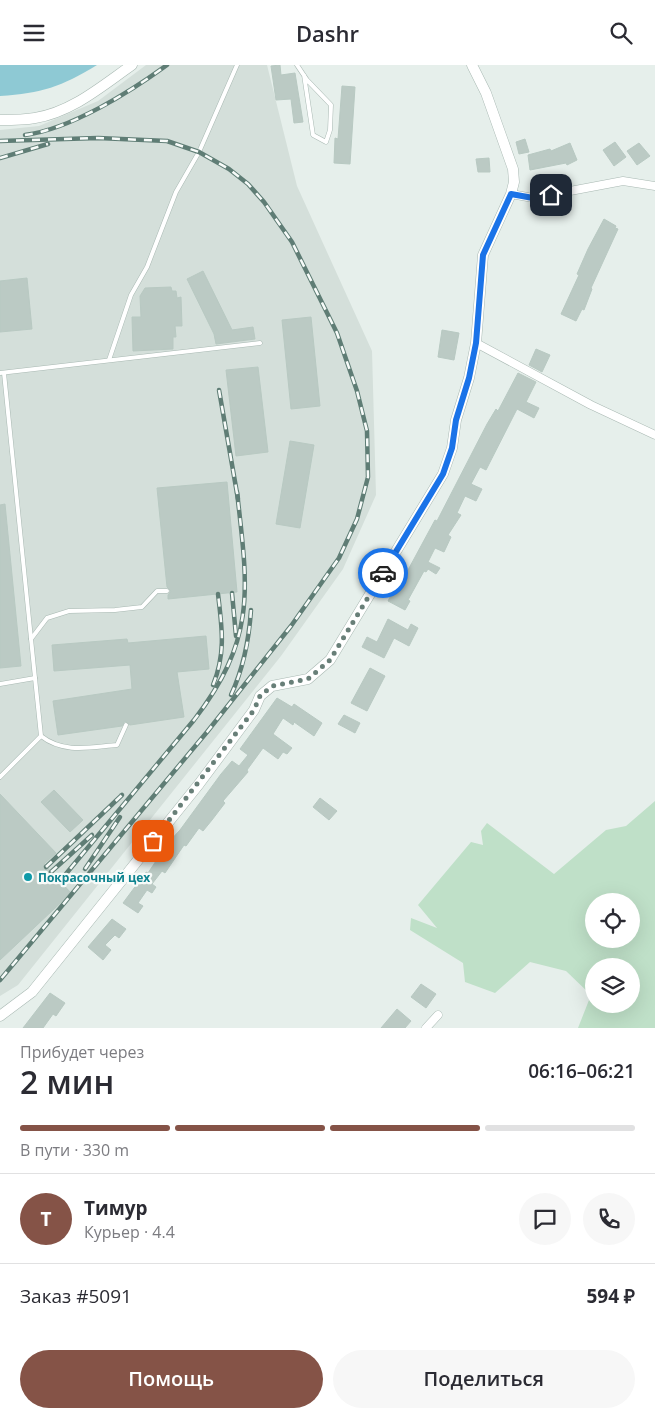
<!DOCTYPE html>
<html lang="ru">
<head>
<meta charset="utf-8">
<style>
  body { margin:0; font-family:"Open Sans",sans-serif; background:#f7f7f7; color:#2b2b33; height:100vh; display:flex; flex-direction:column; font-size:19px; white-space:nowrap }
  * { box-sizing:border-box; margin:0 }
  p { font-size:16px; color:#7c7c81 }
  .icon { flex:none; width:28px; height:28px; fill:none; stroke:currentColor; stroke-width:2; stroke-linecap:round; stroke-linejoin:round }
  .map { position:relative; height:963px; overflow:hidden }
  .side { display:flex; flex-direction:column; background:#fff; flex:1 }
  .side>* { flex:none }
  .tools { position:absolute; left:585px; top:828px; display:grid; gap:10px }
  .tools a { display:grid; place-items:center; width:55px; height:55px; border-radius:50%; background:#fff; box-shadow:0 5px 20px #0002; font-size:25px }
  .pin { position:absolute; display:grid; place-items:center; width:42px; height:42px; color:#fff; margin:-21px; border-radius:10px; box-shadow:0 2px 8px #0006 }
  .courier { position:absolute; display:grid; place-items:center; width:50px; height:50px; margin:-25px; border:4px solid #1a73e8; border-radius:50%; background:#fff; color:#222; box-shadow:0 1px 6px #0007 }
  .overview em { font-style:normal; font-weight:600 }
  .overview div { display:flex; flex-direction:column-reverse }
  .overview { display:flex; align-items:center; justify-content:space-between; height:85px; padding:0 20px }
  h1 { font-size:32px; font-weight:600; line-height:38px }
  .bar { display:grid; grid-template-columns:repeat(4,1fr); gap:8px 5px; align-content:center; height:60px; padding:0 20px }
  .bar i { height:6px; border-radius:4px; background:#e1e1e2 }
  .bar .selected { background:#855347 }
  .bar p { grid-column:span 4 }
  .line { display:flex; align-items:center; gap:12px; padding:0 20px; border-top:1px solid #e1e1e2 }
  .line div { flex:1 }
  .round { display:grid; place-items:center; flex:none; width:52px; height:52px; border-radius:26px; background:#f7f7f7 }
  .button { display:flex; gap:10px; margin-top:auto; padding:10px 20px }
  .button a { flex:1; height:58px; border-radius:30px; background:#855347; color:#fff; font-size:20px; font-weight:600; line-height:58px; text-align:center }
  .button a+a { background:#f7f7f7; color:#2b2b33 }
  header { display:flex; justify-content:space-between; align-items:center; height:65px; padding:0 20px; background:#fff; font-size:22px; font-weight:600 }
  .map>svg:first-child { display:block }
  .built { fill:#d4dfda }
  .green { fill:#bfe0c8; fill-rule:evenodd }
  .water { fill:#8ec9d4 }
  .building { fill:#bbcac4; stroke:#b8c9c2 }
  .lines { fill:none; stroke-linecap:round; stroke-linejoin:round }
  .service-casing { stroke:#a8b8b2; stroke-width:5 }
  .minor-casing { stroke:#a8b8b2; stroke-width:9 }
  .tertiary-casing { stroke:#a8b8b2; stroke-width:11 }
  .service { stroke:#fff; stroke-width:4 }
  .minor { stroke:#fff; stroke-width:8 }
  .tertiary { stroke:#fff; stroke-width:10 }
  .rail-casing { stroke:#5f7d75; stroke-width:4.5 }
  .rail { stroke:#f7fbf9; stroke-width:2.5; stroke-dasharray:8; stroke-linecap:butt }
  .done { stroke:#687f78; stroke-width:5; stroke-dasharray:0 9 }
  .route { stroke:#1a73e8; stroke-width:6 }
  .culture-dot { fill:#0f9aa8; stroke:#f7fbf9; stroke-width:2 }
  .labels { text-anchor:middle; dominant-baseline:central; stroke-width:4.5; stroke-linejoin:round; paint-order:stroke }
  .culture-label { font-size:12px; font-weight:bold; fill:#0d838f; stroke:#f7fbf9; text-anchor:start }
</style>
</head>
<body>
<header><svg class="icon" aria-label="menu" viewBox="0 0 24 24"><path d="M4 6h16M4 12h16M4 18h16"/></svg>Dashr<svg class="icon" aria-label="search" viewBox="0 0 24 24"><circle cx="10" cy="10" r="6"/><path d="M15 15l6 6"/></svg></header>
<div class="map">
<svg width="655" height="963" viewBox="0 0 655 963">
  <rect width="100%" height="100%" fill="#e6efeb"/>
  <path class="built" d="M146,0H267L297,121L372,286L376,430L343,504L281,591L18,920L0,931V65L39,61L98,36Z"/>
  <path class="green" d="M655,736V963H578L591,930L566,906L530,897L495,928L465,917L463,898L410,865L411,853L437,863L418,840L471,777L483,780L481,766L487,758L554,809L606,765L626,761ZM594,836H631V874H594ZM594,901H631V939H594Z"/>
  <path class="water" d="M0,0H97C61,22 42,28 0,31Z"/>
  <g class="building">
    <path d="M280,0L281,10L295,8L303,57L294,58L291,34L276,35L271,1Z"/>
    <path d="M342,21L355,22L350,99L334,98L335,73L338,74Z"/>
    <path d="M525,74L529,87L519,89L516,77Z"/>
    <path d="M615,77L626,92L614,101L603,85Z"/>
    <path d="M570,78L577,95L567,100L566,98L530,105L528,90L550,84L551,86Z"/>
    <path d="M639,78L650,91L637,100L627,86Z"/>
    <path d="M489,93L490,107H478L476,94Z"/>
    <path d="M604,154L616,161L615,163L618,164L591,223L592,224L584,245L582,244L576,256L561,249L579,210L577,209L588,184Z"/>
    <path d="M203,206L232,265L253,262L255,274L216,279L214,269L187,214Z"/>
    <path d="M27,213L32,264L0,267V216Z"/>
    <path d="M171,222L172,226H176L177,233L181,232L182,261H175L176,272H173V284L133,286L132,252H141L140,231L145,223Z"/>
    <path d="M311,252L320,341L291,344L282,255Z"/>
    <path d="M442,265L459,268L454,295L438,292Z"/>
    <path d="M536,284L550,290L542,307L529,300Z"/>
    <path d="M258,302L268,387L236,391L226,305Z"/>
    <path d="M518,308L536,317L526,337L539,343L534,353L517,344L486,405L480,402L471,419L482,424L476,436L465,431L457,448L461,450L448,470L451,472L444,487L435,483L428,497L440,503L436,509L428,504L426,507L424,506L408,535L410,536L405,545L388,536L398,517L401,518L435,455L437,456L487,359L496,344L498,346Z"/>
    <path d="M290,376L314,380L300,463L276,459Z"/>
    <path d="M227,417L237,527L168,534V530L171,526L167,522L157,423Z"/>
    <path d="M5,439L21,601L0,603V440Z"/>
    <path d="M388,554L408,565L411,559L418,563L409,581L394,573L384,593L362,582L367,572L377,577Z"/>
    <path d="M206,571L209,604L177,607L184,652L130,660L125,656L122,661L58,670L53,636L132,624L130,600L54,606L52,580L127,574L128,578Z"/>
    <path d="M370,603L385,611L367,646L351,638Z"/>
    <path d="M277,633L292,642L294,639L322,658L314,671L294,657L293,660L283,653L273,669L292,683L287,689L283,687L278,694L263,683L247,705L248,707L223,736L225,738L212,755L203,766L199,763L186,781L184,780L165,808L162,806L152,819L156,822L152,828L147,825L138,838L143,841L138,848L123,838L146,807L148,808L168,778L180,765L221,709L232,696L239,701L248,690L240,684Z"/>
    <path d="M344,650L360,658L355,668L338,659Z"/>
    <path d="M54,725L83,755L70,767L41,737Z"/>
    <path d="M0,729L56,788L44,799L71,828L0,895Z"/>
    <path d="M320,733L337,746L329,755L313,742Z"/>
    <path d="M112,854L126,864L119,873L115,870L105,880L111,885L103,895L88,882Z"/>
    <path d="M421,919L436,929L426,943L411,932Z"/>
    <path d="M50,928L65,938L56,951L53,949L43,963H23Z"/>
    <path d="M397,944L411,956L405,963H381Z"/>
  </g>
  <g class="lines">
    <defs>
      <g id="service">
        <path d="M297,0L307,15L331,40L330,65L326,77L313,70L304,10"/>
        <path d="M109,295L131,230L147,202L176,127L199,87L237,0"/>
        <path d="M0,308L260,278"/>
        <path d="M4,308L35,613"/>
        <path d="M31,574L47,553L69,546L115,545L142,542L157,526H167"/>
        <path d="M0,619L35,613L41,671L0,712"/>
        <path d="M41,671C64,689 91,682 117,680L126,660"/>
      </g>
      <g id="minor">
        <path d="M511,129L533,133L623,116L655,121"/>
        <path d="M476,278L591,340L655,370"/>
        <path d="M426,963L438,950"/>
      </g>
      <g id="tertiary">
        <path d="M0,55C11,55 24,55 35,53C72,47 102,21 132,0"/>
        <path d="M0,951L32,927L199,719L254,645L260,631L272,621L308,614L330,595L443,409L452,383L456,355L469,313L476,278L483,190L511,129L514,117L513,104L486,28L472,0"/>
      </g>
    </defs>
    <use href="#service" class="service-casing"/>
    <use href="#minor" class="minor-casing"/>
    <use href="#tertiary" class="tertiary-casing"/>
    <use href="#service" class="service"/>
    <use href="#minor" class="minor"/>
    <use href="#tertiary" class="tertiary"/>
    <defs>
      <g id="rail">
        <path d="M25,70C71,64 130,27 167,0"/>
        <path d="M0,76L98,73L167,76L199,87L229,104L248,119L264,137L292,177L337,268L357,326L367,366L368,412L357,454L339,493L291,561L207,667L0,915"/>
        <path d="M0,93L48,79"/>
        <path d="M219,325L238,434"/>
        <path d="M232,528L236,571"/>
        <path d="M213,620C226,588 222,563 218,529"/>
        <path d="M231,630C244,602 249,575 251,545"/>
        <path d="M46,802L122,730"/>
        <path d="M85,804L120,752"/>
        <path d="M51,807L92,770"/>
        <path d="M60,816L194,655C257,573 248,524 237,427"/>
      </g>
    </defs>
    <use href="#rail" class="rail-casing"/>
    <use href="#rail" class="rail"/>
  </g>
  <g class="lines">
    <path class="done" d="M153,776L254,645L260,631L272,621L308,614L330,595L383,508"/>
    <path class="route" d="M383,508L443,409L452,383L456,355L469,313L476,278L483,190L511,129L533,133L551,130"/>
  </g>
  <circle class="culture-dot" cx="28" cy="812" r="5"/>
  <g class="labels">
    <g class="culture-label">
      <text x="38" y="812">Покрасочный цех</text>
    </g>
  </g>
</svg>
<div class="tools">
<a><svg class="icon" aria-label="locate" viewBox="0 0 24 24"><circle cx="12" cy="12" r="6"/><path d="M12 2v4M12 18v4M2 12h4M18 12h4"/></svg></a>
<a><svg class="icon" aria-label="layers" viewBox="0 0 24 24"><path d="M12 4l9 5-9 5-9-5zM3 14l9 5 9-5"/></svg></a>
</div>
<div class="pin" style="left:153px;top:776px;background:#ea580c"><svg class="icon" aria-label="bag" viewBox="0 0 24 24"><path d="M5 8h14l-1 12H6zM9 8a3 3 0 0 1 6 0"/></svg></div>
<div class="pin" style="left:551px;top:130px;background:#1f2937"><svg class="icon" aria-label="home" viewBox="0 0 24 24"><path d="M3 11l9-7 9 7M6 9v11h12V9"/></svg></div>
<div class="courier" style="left:383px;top:508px"><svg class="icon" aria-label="car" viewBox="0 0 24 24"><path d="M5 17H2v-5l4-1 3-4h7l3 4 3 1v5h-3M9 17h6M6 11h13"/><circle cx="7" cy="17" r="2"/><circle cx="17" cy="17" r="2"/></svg></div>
</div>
<section class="side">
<div class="overview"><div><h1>2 мин</h1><p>Прибудет через</p></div><em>06:16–06:21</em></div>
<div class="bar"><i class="selected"></i><i class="selected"></i><i class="selected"></i><i></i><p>В пути · 330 m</p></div>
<div class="line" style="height:90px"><b class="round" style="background:#855347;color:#fff">Т</b><div><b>Тимур</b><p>Курьер · 4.4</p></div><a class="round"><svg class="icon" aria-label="chat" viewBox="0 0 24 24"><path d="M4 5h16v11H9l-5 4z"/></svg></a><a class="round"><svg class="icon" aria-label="phone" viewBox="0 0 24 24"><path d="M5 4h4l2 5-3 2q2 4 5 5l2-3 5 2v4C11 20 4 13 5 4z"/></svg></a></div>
<div class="line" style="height:65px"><div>Заказ #5091</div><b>594 ₽</b></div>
<div class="button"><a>Помощь</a><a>Поделиться</a></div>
</section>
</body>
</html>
